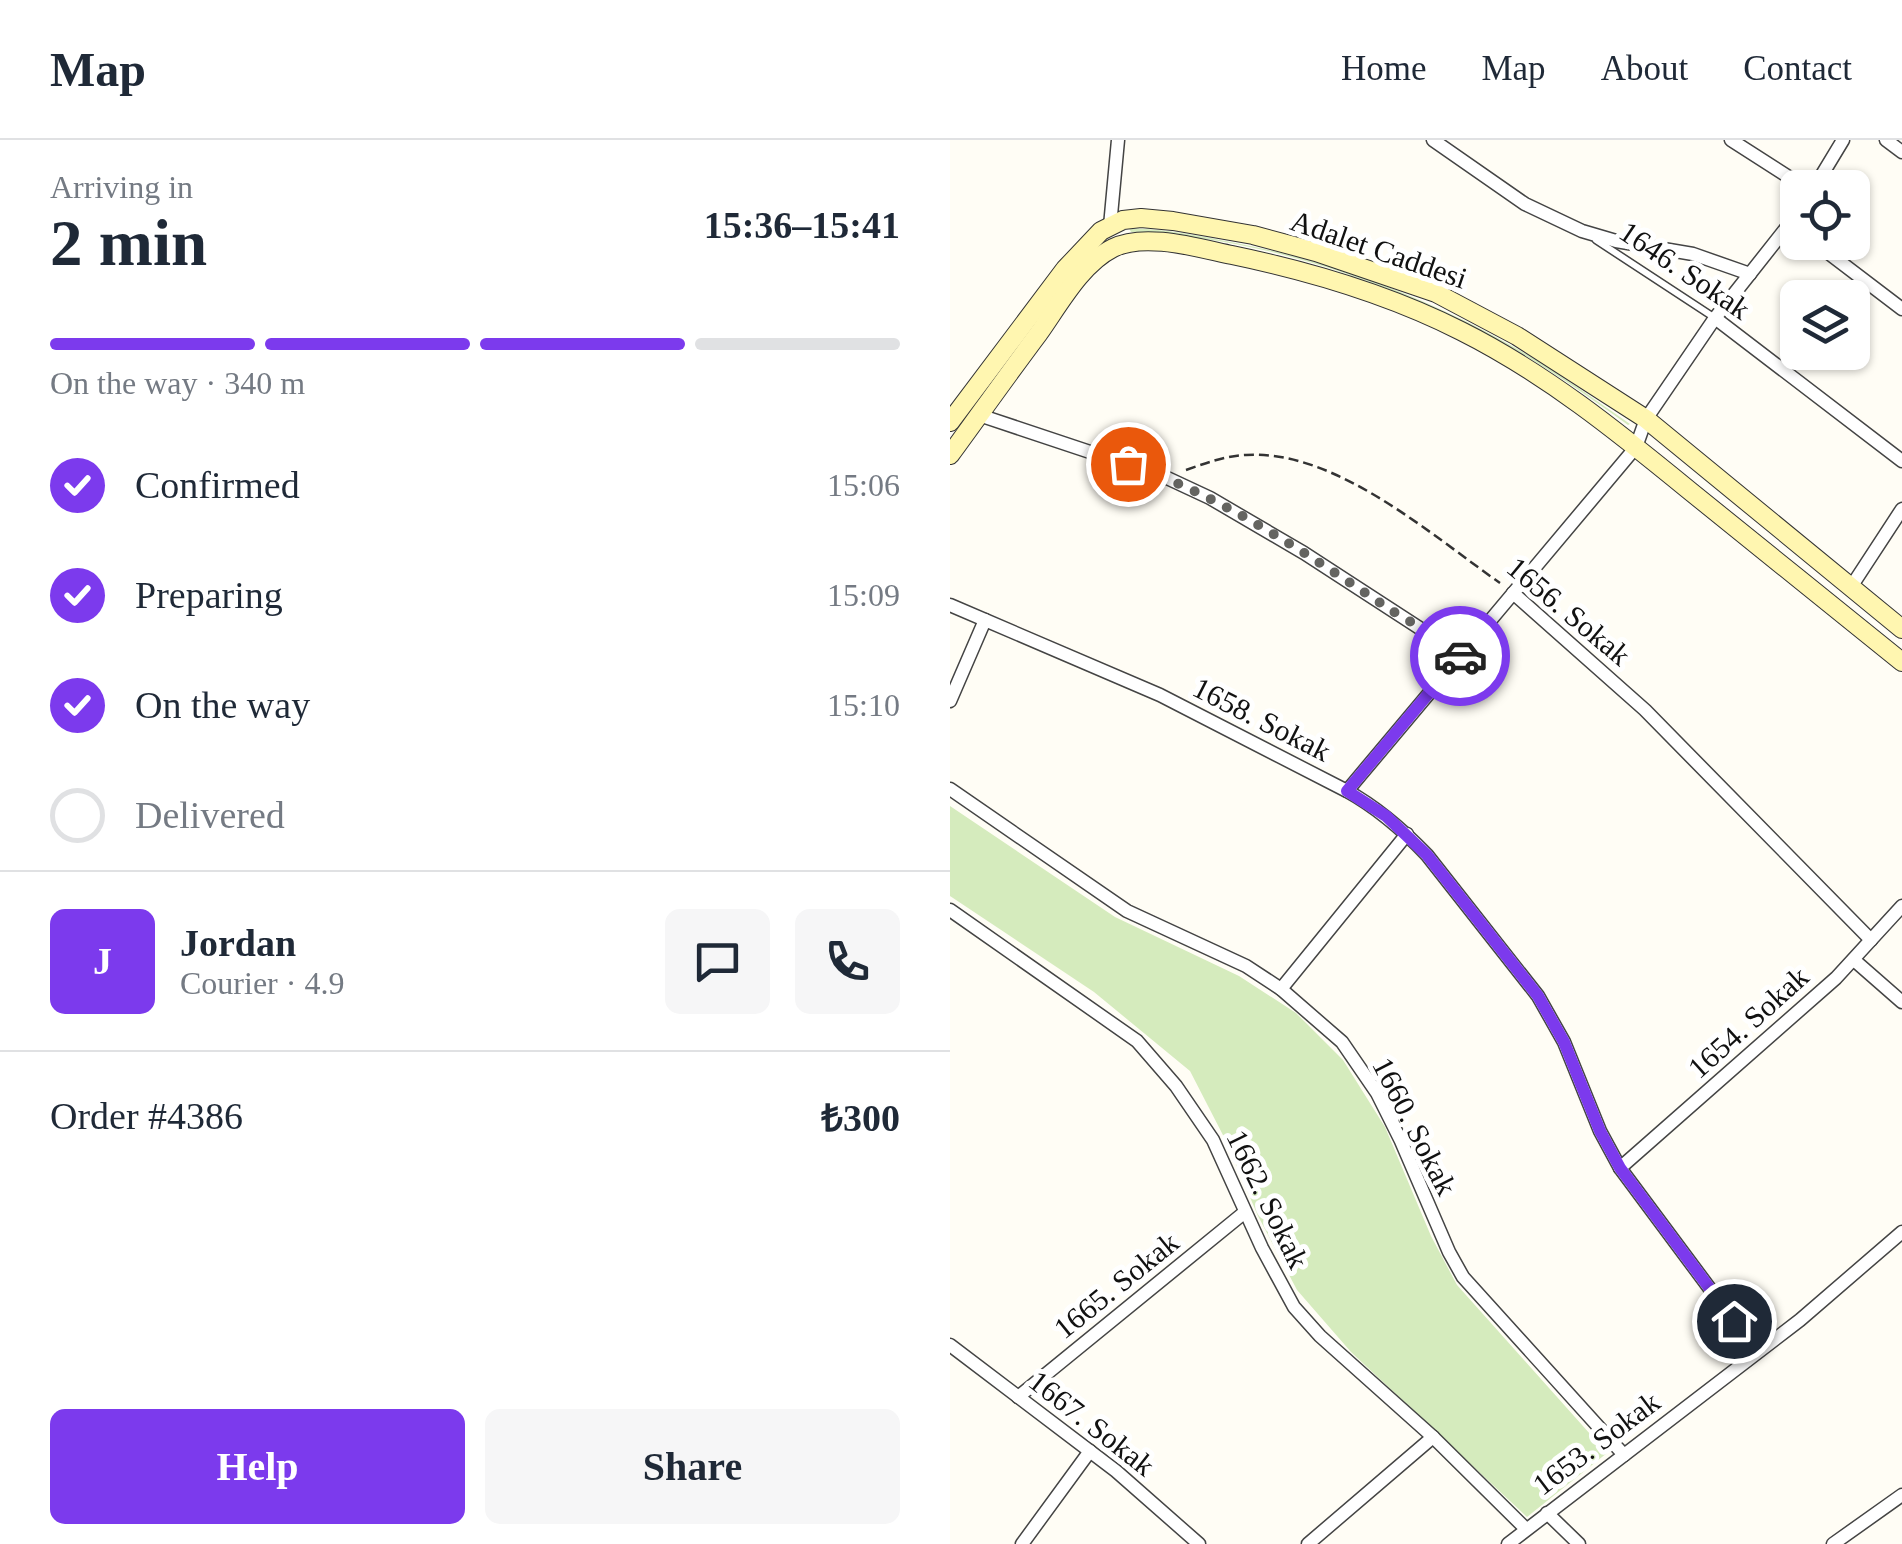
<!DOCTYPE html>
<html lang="en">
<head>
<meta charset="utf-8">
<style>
  body { margin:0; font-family:"Times New Roman",serif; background:#f6f6f7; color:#1f2937; height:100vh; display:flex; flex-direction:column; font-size:38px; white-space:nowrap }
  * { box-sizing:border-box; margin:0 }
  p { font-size:32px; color:#747a83 }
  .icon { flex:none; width:55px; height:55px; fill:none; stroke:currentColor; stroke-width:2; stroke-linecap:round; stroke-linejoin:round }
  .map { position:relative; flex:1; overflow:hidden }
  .sheet { display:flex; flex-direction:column; background:#fff; width:950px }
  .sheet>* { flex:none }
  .tools { position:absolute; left:830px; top:30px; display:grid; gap:20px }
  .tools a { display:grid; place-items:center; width:90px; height:90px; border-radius:15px; background:#fff; box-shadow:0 2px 8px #0004; font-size:50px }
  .pin { position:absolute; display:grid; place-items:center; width:85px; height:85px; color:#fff; margin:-42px; border:5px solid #fff; border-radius:50%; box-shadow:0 2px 10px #0007 }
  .courier { position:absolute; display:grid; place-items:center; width:100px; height:100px; margin:-50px; border:8px solid #7c3aed; border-radius:50%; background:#fff; color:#222; box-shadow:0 2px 12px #0007 }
  .summary em { font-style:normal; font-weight:800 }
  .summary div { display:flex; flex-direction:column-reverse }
  .summary { display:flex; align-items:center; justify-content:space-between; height:170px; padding:0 50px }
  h1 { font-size:65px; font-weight:800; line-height:75px }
  .bar { display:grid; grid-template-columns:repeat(4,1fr); gap:15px 10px; align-content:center; height:120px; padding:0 50px }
  .bar i { height:12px; border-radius:8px; background:#e0e1e3 }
  .bar .current { background:#7c3aed }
  .bar p { grid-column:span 4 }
  .line { display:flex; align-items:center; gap:25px; padding:0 50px; border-top:2px solid #e0e1e3 }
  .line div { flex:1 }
  .round { display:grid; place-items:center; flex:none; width:105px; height:105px; border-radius:15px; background:#f6f6f7 }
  ol { padding:0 50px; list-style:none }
  li { display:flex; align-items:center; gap:30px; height:110px }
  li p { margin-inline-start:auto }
  li .icon { padding:10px; border-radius:50%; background:#7c3aed; color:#fff; stroke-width:4 }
  li:last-child { color:#747a83 }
  li i { width:55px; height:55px; border:5px solid #e0e1e3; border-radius:50% }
  .primary-button { display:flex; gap:20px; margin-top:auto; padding:20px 50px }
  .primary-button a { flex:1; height:115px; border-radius:15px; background:#7c3aed; color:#fff; font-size:40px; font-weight:800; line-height:115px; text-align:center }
  .primary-button a+a { background:#f6f6f7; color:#1f2937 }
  header { display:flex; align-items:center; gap:60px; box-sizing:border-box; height:140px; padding:0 50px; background:#fff; border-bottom:2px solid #e0e1e3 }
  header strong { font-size:48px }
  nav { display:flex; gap:55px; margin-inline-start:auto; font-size:35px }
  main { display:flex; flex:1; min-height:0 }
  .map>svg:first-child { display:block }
  .green { fill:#d5ebbd }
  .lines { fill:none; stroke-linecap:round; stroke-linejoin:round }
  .lane-casing { stroke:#444; stroke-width:9 }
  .street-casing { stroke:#444; stroke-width:15 }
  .secondary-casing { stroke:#333; stroke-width:20 }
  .path { stroke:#333; stroke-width:2.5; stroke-dasharray:10 5; stroke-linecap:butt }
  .lane { stroke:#fff; stroke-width:6 }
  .street { stroke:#fff; stroke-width:12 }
  .secondary { stroke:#fff6b0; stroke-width:18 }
  .done { stroke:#646461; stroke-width:10; stroke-dasharray:0 18 }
  .route { stroke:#7c3aed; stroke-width:12 }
  .labels { text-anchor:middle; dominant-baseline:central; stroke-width:10; stroke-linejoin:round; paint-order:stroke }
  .street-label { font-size:30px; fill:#111; stroke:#fff }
</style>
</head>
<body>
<header>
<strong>Map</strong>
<nav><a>Home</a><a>Map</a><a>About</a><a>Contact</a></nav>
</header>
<main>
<section class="sheet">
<div class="summary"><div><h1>2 min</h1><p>Arriving in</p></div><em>15:36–15:41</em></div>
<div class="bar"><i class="current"></i><i class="current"></i><i class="current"></i><i></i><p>On the way · 340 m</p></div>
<ol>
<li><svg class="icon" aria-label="check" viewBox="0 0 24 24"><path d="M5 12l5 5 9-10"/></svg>Confirmed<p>15:06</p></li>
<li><svg class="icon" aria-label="check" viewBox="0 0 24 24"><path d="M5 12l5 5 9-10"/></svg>Preparing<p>15:09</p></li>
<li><svg class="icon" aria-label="check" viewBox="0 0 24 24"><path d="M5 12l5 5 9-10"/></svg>On the way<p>15:10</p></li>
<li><i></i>Delivered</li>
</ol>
<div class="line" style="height:180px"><b class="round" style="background:#7c3aed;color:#fff">J</b><div><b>Jordan</b><p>Courier · 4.9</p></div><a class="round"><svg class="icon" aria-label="chat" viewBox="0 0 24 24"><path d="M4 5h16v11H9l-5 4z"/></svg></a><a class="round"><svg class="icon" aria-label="phone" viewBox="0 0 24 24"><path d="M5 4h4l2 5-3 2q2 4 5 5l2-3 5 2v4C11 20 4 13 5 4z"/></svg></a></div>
<div class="line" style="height:130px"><div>Order #4386</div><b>₺300</b></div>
<div class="primary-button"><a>Help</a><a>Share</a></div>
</section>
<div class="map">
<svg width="952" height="1404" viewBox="0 0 952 1404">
  <rect width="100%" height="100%" fill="#fffdf5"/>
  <g class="green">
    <path d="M179,88C215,89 251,96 286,103C386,122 483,160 571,211C609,233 644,259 680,284L678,285C643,260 608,235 571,213C458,147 312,96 181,92Z"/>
    <path d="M0,666L165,777L289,836L346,873L393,920L435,987L481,1096L507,1145L657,1313L577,1377L401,1212L347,1150L308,1076L275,999L240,931L144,852L0,756Z"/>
  </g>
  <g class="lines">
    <defs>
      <path id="lane" d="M646,100L765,178"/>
      <g id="street">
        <path d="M483,0L575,64L632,91L666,101L743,114L800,134"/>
        <path d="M781,0L856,48"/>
        <path d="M936,0L952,12"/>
        <path d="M864,48L893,0"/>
        <path d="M160,86L168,0"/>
        <path d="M864,102L952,169"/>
        <path d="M765,178L952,321"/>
        <path d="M29,275L215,337L260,358L354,413L511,515"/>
        <path d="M901,447L952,369"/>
        <path d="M563,453L695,570L921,800"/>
        <path d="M0,465L210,555L397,651C428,668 453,690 477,715L588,856L614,902L650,991L670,1028L807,1212"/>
        <path d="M0,561L35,480"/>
        <path d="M0,649L177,771L296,826L331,849L392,902L427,953L451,1001L499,1112L513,1137L674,1315"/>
        <path d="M397,651L686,307L696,279L765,178L848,73"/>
        <path d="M0,770L187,901L226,946L263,1000L312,1108L344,1167L370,1196L483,1297L576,1389"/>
        <path d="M904,820L952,862"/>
        <path d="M331,849L457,694"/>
        <path d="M670,1028L886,838L952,766"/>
        <path d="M0,1205L166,1331L249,1404"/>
        <path d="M68,1257L295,1072"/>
        <path d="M597,1373L629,1404"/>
        <path d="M72,1404L140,1311"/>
        <path d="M358,1404L483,1297"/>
        <path d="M558,1404L850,1180L952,1092"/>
        <path d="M883,1404L952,1355"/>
      </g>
      <g id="secondary">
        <path d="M0,282L115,129L151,91L173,80L191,78L223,81L303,95L366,112L486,153L567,196L696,279L952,489"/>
        <path d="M0,315C30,274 59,233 89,193C109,165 131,124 163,108C195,92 248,108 282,115C359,131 440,155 511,191C595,233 668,292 740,351C811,408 881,465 952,522"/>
      </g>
    </defs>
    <use href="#lane" class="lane-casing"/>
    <use href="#street" class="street-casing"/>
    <use href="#secondary" class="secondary-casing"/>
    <path class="path" d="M236,330C256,323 275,316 296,315C385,309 481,395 550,443"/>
    <use href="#lane" class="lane"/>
    <use href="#street" class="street"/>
    <use href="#secondary" class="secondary"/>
  </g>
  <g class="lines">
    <path class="done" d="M178,324C273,356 358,415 441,470C463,484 494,499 510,516"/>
    <path class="route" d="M510,516L397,651L436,676L477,715L588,856L614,902L650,991L670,1028L784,1181"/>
  </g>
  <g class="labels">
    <g class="street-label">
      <text transform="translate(429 109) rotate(19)">Adalet Caddesi</text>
      <text transform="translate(735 130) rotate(34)">1646. Sokak</text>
      <text transform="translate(619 471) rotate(40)">1656. Sokak</text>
      <text transform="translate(312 579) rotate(27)">1658. Sokak</text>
      <text transform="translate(798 882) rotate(-42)">1654. Sokak</text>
      <text transform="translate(465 986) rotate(63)">1660. Sokak</text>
      <text transform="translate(318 1059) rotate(64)">1662. Sokak</text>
      <text transform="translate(166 1145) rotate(-39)">1665. Sokak</text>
      <text transform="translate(142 1283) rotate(38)">1667. Sokak</text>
      <text transform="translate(646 1303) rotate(-37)">1653. Sokak</text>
    </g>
  </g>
</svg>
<div class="tools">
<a><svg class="icon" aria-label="locate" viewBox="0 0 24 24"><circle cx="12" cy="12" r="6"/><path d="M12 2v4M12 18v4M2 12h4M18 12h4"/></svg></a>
<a><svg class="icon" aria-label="layers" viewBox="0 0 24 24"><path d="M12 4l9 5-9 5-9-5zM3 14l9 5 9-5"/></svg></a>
</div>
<div class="pin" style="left:178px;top:324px;background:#ea580c"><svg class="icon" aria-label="bag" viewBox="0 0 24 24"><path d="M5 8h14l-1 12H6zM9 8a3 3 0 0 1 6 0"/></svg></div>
<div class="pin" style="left:784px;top:1181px;background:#1f2937"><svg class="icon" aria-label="home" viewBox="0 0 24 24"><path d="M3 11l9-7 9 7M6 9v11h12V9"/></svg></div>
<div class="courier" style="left:510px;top:516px"><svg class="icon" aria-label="car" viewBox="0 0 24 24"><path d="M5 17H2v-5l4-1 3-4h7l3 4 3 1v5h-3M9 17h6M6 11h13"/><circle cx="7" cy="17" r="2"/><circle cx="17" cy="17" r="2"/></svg></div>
</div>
</main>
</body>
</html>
